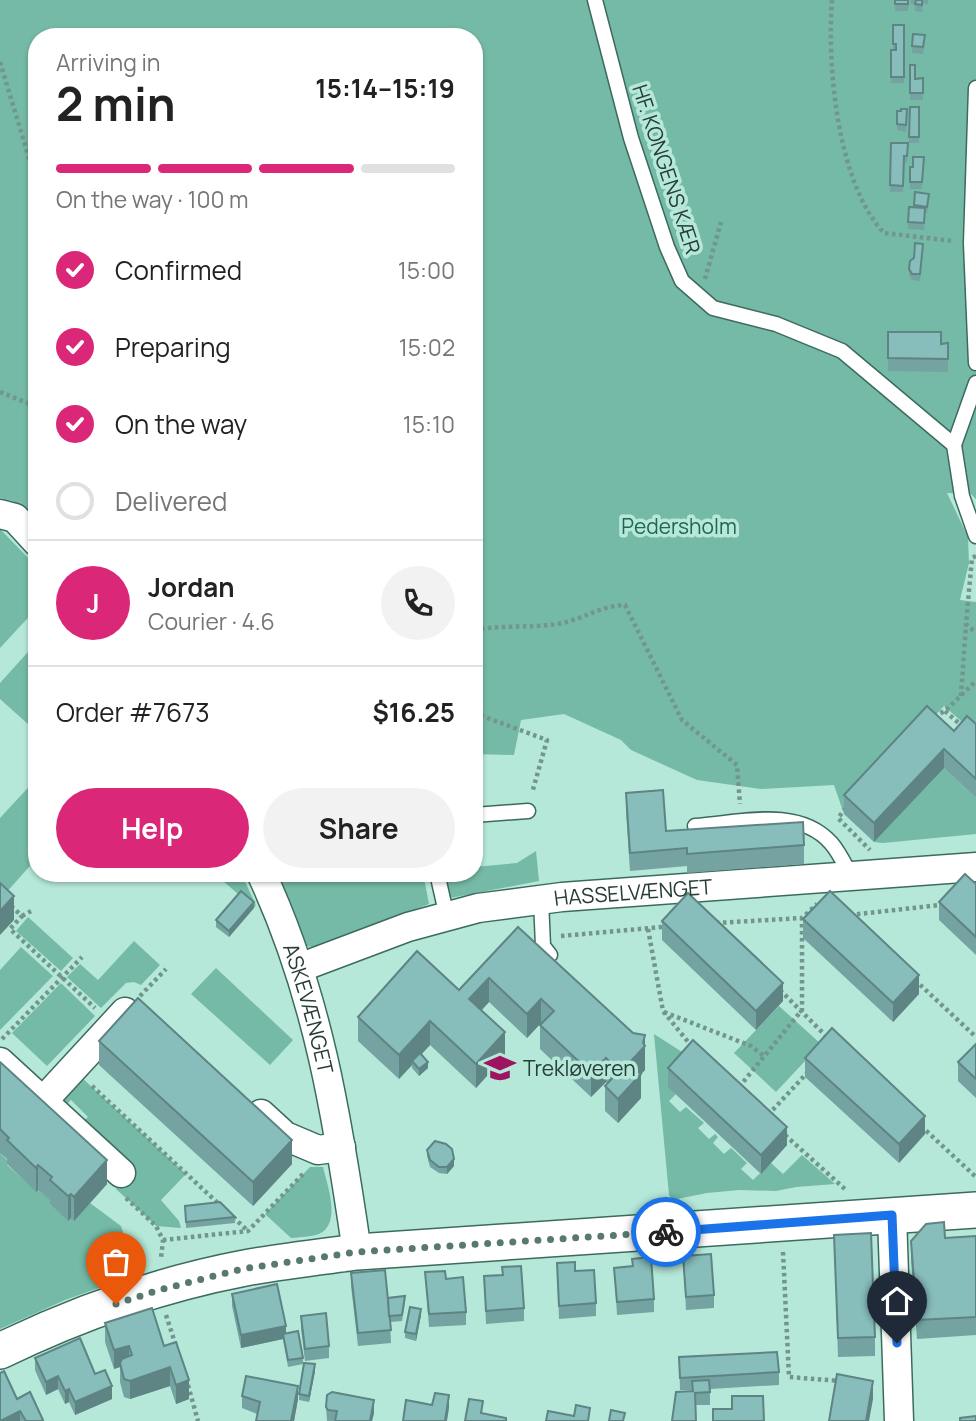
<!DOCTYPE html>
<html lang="en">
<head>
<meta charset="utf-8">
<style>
  body { margin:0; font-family:Manrope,sans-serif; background:#f2f2f2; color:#222; height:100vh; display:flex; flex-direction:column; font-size:26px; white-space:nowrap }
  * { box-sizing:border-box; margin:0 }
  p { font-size:23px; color:#767676 }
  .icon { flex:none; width:38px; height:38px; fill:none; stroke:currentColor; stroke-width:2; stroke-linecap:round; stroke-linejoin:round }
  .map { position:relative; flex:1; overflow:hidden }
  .details { position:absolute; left:28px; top:28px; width:455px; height:854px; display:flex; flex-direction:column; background:#fff; border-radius:28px; box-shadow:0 2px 5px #0004 }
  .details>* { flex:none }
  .pin { position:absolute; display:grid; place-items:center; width:60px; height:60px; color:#fff; margin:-72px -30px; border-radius:50% 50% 50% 0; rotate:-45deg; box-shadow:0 0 7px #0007 }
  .pin .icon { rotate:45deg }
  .courier { position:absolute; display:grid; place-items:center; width:70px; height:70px; margin:-35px; border:5px solid #1a73e8; border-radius:50%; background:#fff; color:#222; box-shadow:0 2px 9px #0007 }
  .headline em { font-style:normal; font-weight:700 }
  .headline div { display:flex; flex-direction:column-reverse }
  .headline { display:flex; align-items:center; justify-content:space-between; height:119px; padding:0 28px }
  h1 { font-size:46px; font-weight:700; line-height:52px }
  .bar { display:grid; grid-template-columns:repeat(4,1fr); gap:10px 7px; align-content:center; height:84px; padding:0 28px }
  .bar i { height:9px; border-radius:5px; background:#e0e0e0 }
  .bar .selected { background:#db2777 }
  .bar p { grid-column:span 4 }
  .line { display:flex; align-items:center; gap:18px; padding:0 28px; border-top:2px solid #e0e0e0 }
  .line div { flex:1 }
  .round { display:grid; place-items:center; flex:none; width:74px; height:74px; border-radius:37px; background:#f2f2f2 }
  ol { padding:0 28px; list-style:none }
  li { display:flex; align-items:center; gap:21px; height:77px }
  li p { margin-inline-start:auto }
  li .icon { padding:7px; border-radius:50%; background:#db2777; color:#fff; stroke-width:4 }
  li:last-child { color:#767676 }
  li i { width:38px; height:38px; border:4px solid #e0e0e0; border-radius:50% }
  .cta { display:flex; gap:14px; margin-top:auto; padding:14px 28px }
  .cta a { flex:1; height:80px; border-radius:42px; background:#db2777; color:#fff; font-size:28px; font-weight:700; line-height:80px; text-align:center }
  .cta a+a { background:#f2f2f2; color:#222 }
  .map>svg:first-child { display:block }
  .green { fill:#74baa6 }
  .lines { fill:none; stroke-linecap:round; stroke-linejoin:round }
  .service-casing { stroke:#3c6b5e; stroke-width:17 }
  .minor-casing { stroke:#3c6b5e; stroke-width:31 }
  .tertiary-casing { stroke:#3c6b5e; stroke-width:38 }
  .path { stroke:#72968b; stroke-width:4.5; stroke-dasharray:3.5 3.5; stroke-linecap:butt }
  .service { stroke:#fff; stroke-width:14 }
  .minor { stroke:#fff; stroke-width:28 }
  .tertiary { stroke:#fff; stroke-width:35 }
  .wall { fill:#74a3a1 }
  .shaded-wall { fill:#5e8483 }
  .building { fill:#87bdbb; stroke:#5e8483; stroke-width:2 }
  .done { stroke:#59796f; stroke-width:7; stroke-dasharray:0 12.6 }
  .route { stroke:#1a73e8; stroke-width:9 }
  .labels { text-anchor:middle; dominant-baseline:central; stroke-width:7; stroke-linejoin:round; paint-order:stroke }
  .street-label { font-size:21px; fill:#283d37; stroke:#b5e8d8 }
  .park-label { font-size:21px; fill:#236454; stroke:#b5e8d8 }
  .poi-label { font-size:21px; fill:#283d37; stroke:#b5e8d8; text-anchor:start }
</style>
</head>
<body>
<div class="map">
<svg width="976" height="1421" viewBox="0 0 976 1421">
  <rect width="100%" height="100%" fill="#b5e8d8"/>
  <g class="green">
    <path d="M0,0H976V499L971,494L947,493L968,537L969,563L960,600L976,602V734L944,706L844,814L834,785L761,789L697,780L631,750L621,740L564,714L521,720L514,755L474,754V37H37V520L13,501L0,498Z"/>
    <path d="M0,529L37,567V608L0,648Z"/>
    <path d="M37,642V717L29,725L0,699V683Z"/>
    <path d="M944,768L976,798V834L883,843L874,842Z"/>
    <path d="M37,778V858L4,895L0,896V818Z"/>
    <path d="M536,851L539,881L450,898L445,879L448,873H474V867L517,863Z"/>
    <path d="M214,873H241L256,905L254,908Z"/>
    <path d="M277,873H383L384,876L423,873L429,904L318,948L306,946Z"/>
    <path d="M28,917L73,958L61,971L16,931Z"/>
    <path d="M134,941L160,965L141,985L134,982L126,983L101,1008L67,977L80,964L98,980Z"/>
    <path d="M21,947L53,976L0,1030V970Z"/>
    <path d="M216,968L293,1040L270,1065L191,994Z"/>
    <path d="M61,983L95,1016L47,1066L12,1033Z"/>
    <path d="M779,1006L821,1044L776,1092L734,1053Z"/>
    <path d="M654,1034L693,1059L668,1086L676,1094L669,1101L680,1112L686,1107L704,1123L698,1128L709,1139L715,1134L718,1137L713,1143L724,1154L731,1148L747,1163L741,1169L753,1180L771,1163L783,1174L802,1155L835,1184L796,1187L776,1191L739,1190L707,1193L672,1200L669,1195Z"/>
    <path d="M80,1076L186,1174L161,1200L179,1221L181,1228L156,1226L116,1189L121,1173L80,1124L88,1117L71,1100L65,1106L59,1100Z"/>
    <path d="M0,1153L9,1162L7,1165L36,1191L38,1190L52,1201L50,1204L68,1220L90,1203L121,1226L133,1263L121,1274L124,1279L65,1300L0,1329Z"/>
    <path d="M310,1167H323C327,1184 342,1224 319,1234C311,1237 300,1237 291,1238L265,1214Z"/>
  </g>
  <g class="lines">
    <defs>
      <g id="service">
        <path d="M595,0L631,138L667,247L682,281L713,308L776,324L842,351L954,445"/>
        <path d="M976,88L971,243L976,363"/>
        <path d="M976,383L954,445L962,496L976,536"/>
        <path d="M474,815L528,811"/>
        <path d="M695,826C740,823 798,806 831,843C839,852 845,865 851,876"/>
        <path d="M437,873L447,917"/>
        <path d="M541,900L543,946L550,955"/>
      </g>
      <g id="minor">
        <path d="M0,514L15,518L37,542"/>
        <path id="s1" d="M261,873C318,994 338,1121 357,1252"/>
        <path id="s2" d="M299,968L408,927L478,908L562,897L976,867"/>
        <path d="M0,1062L121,1173"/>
        <path d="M43,1101L125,1012"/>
        <path d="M261,1114L285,1136L318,1150L341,1147"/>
        <path d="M892,1215L899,1421"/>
      </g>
      <path id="tertiary" d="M0,1351C76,1314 161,1284 245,1268C282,1261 319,1257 357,1252L976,1210"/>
    </defs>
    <use href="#service" class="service-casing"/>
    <use href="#minor" class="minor-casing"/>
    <use href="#tertiary" class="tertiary-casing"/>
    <g class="path">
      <path d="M832,0C827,66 837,183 884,233L953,241"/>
      <path d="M0,62L29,158L37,171"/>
      <path d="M705,279L721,222"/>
      <path d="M0,392L37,407"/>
      <path d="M976,556L972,558L966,624L976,633"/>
      <path d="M474,630C501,625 530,628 557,624C582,620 599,606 625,605L682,720L737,765L740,804"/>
      <path d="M961,696L966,625"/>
      <path d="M945,711L963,727"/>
      <path d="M474,713L547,740L532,793"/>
      <path d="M934,716L945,711L976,681"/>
      <path d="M846,808L838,818L870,850"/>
      <path d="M11,906L22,916L10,929L95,1008"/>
      <path d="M850,915L940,905"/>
      <path d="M22,916L31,911"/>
      <path d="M716,923L802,918L817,904"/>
      <path d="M648,929L663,1011L693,1048"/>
      <path d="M561,936L662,927L664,922"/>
      <path d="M915,980L976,1037"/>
      <path d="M780,990L828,1038"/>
      <path d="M140,996L166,969"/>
      <path d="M664,1012L751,1046L764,1056"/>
      <path d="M2,1039L82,957"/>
      <path d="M92,1086L221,1206"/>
      <path d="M739,1087L802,1010V918"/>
      <path d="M768,1115L807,1073"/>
      <path d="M921,1126L976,1177"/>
      <path d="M785,1135L846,1190"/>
      <path d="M126,1198L156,1226L163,1240L161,1258"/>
      <path d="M233,1217L248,1231"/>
      <path d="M163,1240L248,1231L305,1172"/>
      <path d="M783,1252L789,1377L840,1381"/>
      <path d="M166,1315L176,1346"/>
      <path d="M188,1385L198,1421"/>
    </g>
    <use href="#service" class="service"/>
    <use href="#minor" class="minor"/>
    <use href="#tertiary" class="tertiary"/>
  </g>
  <g class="wall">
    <path d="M895,0H909L908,11H895Z"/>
    <path d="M911,0H928V4H923L922,12L915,11V4H911Z"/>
    <path d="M893,25H904V83H891V50H893Z"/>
    <path d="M913,34L925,42L923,54L912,53Z"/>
    <path d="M910,65L915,79L923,78V100H910Z"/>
    <path d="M910,107H919V143H909Z"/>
    <path d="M907,109L906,132L897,130V111H901Z"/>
    <path d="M891,143H908L907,163H904L903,192H890Z"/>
    <path d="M924,157L922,189H910V167H913Z"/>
    <path d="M915,192L929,201L927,213H925L924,230L908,229L909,207H914Z"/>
    <path d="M923,251L920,281L912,280L909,275V269Z"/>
    <path d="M888,332L941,344L948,343V372L888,371Z"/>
    <path d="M976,724V798L944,768L874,842L844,814V795L954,731Z"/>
    <path d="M626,793L666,831L804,845V864L687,873V866L630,871L626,812Z"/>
    <path d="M976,884V955L939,920V902Z"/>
    <path d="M254,908L229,937L216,927V920Z"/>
    <path d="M803,919L919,994L893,1022L803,938Z"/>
    <path d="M662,921L783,1001L756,1030L662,940Z"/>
    <path d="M518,927L633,1033L645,1035V1070L641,1074V1098L618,1123L605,1111V1086L607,1084L606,1082L591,1097L540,1049V1025L541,1024V1023L527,1038L489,1002L481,1011L505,1056L476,1088L430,1045L421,1055L428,1068L419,1076L412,1068V1065L399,1079L358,1041V1017L459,990Z"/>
    <path d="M99,1041L292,1164L253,1206L99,1065Z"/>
    <path d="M976,1044V1098L958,1081V1062Z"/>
    <path d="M805,1058L925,1134L899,1163L805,1077Z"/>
    <path d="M0,1062L107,1184L74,1221L71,1218L68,1221L50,1204V1200L38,1190L36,1192L7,1164V1159L0,1153Z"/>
    <path d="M668,1068L787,1145L761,1174L668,1087Z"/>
    <path d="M427,1150L454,1166L447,1174L439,1173L430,1167L427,1156Z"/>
    <path d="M185,1206L235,1217V1223L186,1228Z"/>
    <path d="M834,1235L875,1337V1356L838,1357Z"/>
    <path d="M976,1236V1335L917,1339L911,1260V1241Z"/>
    <path d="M683,1256L714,1295V1308L686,1310Z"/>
    <path d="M632,1259L654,1299V1312L617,1315L614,1268L632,1266Z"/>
    <path d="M557,1263L575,1271L596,1303V1316L559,1319Z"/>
    <path d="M425,1272L446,1279L466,1312V1325L429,1327Z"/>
    <path d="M351,1273L388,1298L405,1302L402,1321L390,1322L391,1343L358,1346L351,1286Z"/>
    <path d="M484,1276L524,1308V1321L486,1324Z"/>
    <path d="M232,1294L286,1333L303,1358V1364L288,1367L283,1339L241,1348L232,1306Z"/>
    <path d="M421,1315L416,1341L405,1338V1332Z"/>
    <path d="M301,1316L329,1346V1358L305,1361L301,1329Z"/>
    <path d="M105,1323L164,1346L189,1399L176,1404L170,1386L130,1399L124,1397L120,1382V1367L114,1369L105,1342Z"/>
    <path d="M679,1357L779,1372V1385L710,1389V1405H696L692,1390H680Z"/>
    <path d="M35,1358L95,1374L112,1399L75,1415L69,1402L65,1404L58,1389L46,1395L35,1370Z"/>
    <path d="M315,1371L309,1402L299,1400V1394Z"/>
    <path d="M242,1396L298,1399L294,1421H256L257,1414L242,1408Z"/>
    <path d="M17,1399L43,1421H0Z"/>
    <path d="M326,1407L374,1413L372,1421H327Z"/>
  </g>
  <g class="shaded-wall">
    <path d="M944,749V768L874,842V823Z"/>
    <path d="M14,896V920L0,935V911Z"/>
    <path d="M254,902V908L229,937V931Z"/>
    <path d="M919,975V994L893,1022V1003Z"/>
    <path d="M489,978V1002L469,1024V999Z"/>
    <path d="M783,983V1001L756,1030V1011Z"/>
    <path d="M541,999V1023L527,1038V1014Z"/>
    <path d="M430,1021V1045L413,1063L412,1061V1065L399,1079V1055Z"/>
    <path d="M505,1032V1056L476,1088V1064Z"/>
    <path d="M645,1035V1070L629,1087V1063L643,1043Z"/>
    <path d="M606,1058V1082L591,1097V1073Z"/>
    <path d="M428,1062V1068L419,1076V1069Z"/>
    <path d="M641,1074V1098L618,1123V1099Z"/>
    <path d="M925,1116V1134L899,1163V1144Z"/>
    <path d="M787,1127V1145L761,1174V1155Z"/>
    <path d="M292,1140V1164L253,1206V1182Z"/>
    <path d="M454,1159V1166L447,1174V1167Z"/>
    <path d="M107,1160V1184L74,1221V1197Z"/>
    <path d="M38,1165V1190L36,1192V1168Z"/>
    <path d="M71,1194V1218L68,1221V1196Z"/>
    <path d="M421,1309V1315L416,1341V1334Z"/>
    <path d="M286,1326V1338L283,1334V1339L241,1348V1335Z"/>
    <path d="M129,1346V1364L120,1363V1367L114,1369V1350Z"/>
    <path d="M315,1364V1371L309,1402V1396Z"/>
    <path d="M170,1367V1386L130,1399V1381Z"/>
    <path d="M58,1376V1389L46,1395V1382Z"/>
    <path d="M189,1380V1399L176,1404V1385Z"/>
    <path d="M873,1381V1399L869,1421H866Z"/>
    <path d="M112,1386V1399L75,1415V1402Z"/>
    <path d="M298,1386V1399L294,1421H291Z"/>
    <path d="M69,1389V1402L65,1404V1391Z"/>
    <path d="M449,1395V1408L447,1421H445Z"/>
    <path d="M374,1400V1413L372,1421H370Z"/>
    <path d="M20,1411V1421H0Z"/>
  </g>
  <g class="building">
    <rect x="895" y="0" width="13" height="4"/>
    <path d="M916,0H922V5L915,4Z"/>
    <path d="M893,25H904V77H891V50H896V44H893Z"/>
    <path d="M913,34L925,35L923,47L912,46Z"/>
    <path d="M910,65H915V79L923,78V93H910Z"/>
    <path d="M910,107H919V137H909Z"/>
    <path d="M901,109H907L906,125L897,124V111H901Z"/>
    <path d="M891,143H908L907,156H904L903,186L890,185Z"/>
    <path d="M913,157H924L922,182H910V167H913Z"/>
    <path d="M915,192L929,194L927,207L914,205Z"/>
    <path d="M909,207L925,208L924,223L908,222Z"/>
    <path d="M915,243L923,244L920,274H912L909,269L910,261L914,258Z"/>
    <path d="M888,332H941V344L948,343V359L888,358Z"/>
    <path d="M927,706L954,731L967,716L976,724V779L944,749L874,823L844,795Z"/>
    <path d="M663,790L666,831L803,822L804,845L687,854V848L630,853L626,793Z"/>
    <path d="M965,874L976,884V937L939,902Z"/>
    <path d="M0,883L14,896L0,911Z"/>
    <path d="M241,891L254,902L229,931L216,920Z"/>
    <path d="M830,891L919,975L893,1003L803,919Z"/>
    <path d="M688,893L783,983L756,1011L662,921Z"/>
    <path d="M518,927L633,1033L645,1035L643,1043L645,1046L629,1063L641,1074L618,1099L605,1086L619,1071L606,1058L591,1073L540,1025L554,1011L541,999L527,1014L489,978L469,999L505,1032L476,1064L430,1021L399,1055L358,1017L417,951L459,990Z"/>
    <path d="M138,998L292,1140L253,1182L99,1041Z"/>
    <path d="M832,1028L925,1116L899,1144L805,1058Z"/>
    <path d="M693,1040L787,1127L761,1155L668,1068Z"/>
    <path d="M976,1044V1079L958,1062Z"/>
    <path d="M420,1053L428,1062L419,1069L412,1061Z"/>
    <path d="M0,1062L107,1160L74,1197L71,1194L68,1196L50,1180L52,1177L38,1165L36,1168L7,1140L9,1138L0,1129Z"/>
    <path d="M435,1141L446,1144L452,1149L454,1159L447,1167H439L430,1160L427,1150Z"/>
    <path d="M220,1202L235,1217L186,1222L185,1206Z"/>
    <path d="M944,1222L945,1238L976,1236V1317L917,1320L911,1241L926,1224Z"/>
    <path d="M871,1233L875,1337L838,1338L834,1235Z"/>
    <path d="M711,1254L714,1295L686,1297L683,1256Z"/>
    <path d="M651,1257L654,1299L617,1302L614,1268L633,1266L632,1259Z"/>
    <path d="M575,1262V1271L594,1270L596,1303L559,1306L557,1263Z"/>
    <path d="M521,1266L524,1308L486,1311L484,1276L503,1275L502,1267Z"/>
    <path d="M385,1270L391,1330L358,1333L351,1273Z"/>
    <path d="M445,1271L446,1279L463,1277L466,1312L429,1314L425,1272Z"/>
    <path d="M277,1284L286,1326L241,1335L232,1294Z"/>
    <path d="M405,1296L402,1315L389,1316L388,1298Z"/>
    <path d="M410,1307L421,1309L416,1334L405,1332Z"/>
    <path d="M152,1308L164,1346L176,1342L189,1380L176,1385L170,1367L130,1381L124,1379L120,1363L122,1359L132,1355L129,1346L114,1350L105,1323Z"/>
    <path d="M326,1313L329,1346L305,1349L301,1316Z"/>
    <path d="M298,1331L303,1358L288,1360L283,1334Z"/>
    <path d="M80,1338L95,1374L105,1370L112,1386L75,1402L69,1389L65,1391L58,1376L46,1382L35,1358Z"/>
    <path d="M777,1352L779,1372L680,1378L679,1357Z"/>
    <path d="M304,1363L315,1364L309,1396L299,1394Z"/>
    <path d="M4,1371L17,1399L30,1392L43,1420L41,1421H26L20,1411L0,1421V1373Z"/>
    <path d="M837,1374L873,1381L866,1421H829Z"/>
    <path d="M246,1376L298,1386L291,1421H256L260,1402L242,1396Z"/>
    <path d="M709,1380L710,1392L695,1393L696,1421H672L676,1392L693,1391L692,1381Z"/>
    <path d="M332,1392L374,1400L370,1421H335L337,1411L328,1410L326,1407L327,1395Z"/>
    <path d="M435,1393L449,1395L445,1421H403L406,1400L432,1405Z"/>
    <path d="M732,1396H763L764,1421H713V1409H732Z"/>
    <path d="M469,1399L483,1401L481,1413L506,1418V1421H465Z"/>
    <path d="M576,1405L590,1408L588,1421H546L548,1411L574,1416Z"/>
    <path d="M611,1410L625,1413L623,1421H609Z"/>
    <path d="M976,1416V1421H960V1418Z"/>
  </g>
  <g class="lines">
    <path class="done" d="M116,1304L159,1290L242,1269L357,1252L666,1232"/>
    <path class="route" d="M666,1232L892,1215L897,1343"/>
  </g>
  <defs>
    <symbol id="school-bare" viewBox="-9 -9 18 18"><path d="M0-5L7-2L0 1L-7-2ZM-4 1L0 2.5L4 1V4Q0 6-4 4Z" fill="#9e1461" stroke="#b5e8d8" stroke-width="2.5" paint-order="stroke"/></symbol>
  </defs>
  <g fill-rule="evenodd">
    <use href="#school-bare" x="478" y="1046" width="44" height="44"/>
  </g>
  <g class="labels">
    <g class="street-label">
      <text transform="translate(667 169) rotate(72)">HF. KONGENS KÆR</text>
      <text stroke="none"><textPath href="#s2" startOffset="345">HASSELVÆNGET</textPath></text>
      <text stroke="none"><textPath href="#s1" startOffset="144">ASKEVÆNGET</textPath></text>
    </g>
    <g class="park-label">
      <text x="679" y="526">Pedersholm</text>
    </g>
    <g class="poi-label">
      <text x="523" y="1068">Trekløveren</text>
    </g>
  </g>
</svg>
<div class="pin" style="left:116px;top:1304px;background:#ea580c"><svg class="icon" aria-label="bag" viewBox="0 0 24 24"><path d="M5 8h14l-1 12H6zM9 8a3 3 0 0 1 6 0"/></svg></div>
<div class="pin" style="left:897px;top:1343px;background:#1f2937"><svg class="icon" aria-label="home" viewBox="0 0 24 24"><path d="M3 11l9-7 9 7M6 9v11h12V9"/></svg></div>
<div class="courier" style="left:666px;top:1232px"><svg class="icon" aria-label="bike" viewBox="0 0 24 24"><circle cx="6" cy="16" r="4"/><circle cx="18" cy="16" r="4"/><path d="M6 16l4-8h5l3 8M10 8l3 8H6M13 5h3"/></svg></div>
<section class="details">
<div class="headline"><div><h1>2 min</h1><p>Arriving in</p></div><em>15:14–15:19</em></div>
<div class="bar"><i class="selected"></i><i class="selected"></i><i class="selected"></i><i></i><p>On the way · 100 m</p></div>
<ol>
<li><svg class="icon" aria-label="check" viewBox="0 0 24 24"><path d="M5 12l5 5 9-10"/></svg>Confirmed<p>15:00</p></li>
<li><svg class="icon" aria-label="check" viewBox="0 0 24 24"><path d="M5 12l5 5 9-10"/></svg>Preparing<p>15:02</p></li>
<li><svg class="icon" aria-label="check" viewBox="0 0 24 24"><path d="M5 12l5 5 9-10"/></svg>On the way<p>15:10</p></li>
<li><i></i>Delivered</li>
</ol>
<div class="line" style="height:126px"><b class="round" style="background:#db2777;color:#fff">J</b><div><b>Jordan</b><p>Courier · 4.6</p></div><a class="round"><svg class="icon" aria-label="phone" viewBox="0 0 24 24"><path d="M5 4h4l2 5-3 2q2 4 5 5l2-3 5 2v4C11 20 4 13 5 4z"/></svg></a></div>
<div class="line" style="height:91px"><div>Order #7673</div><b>$16.25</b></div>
<div class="cta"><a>Help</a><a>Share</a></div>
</section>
</div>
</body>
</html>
